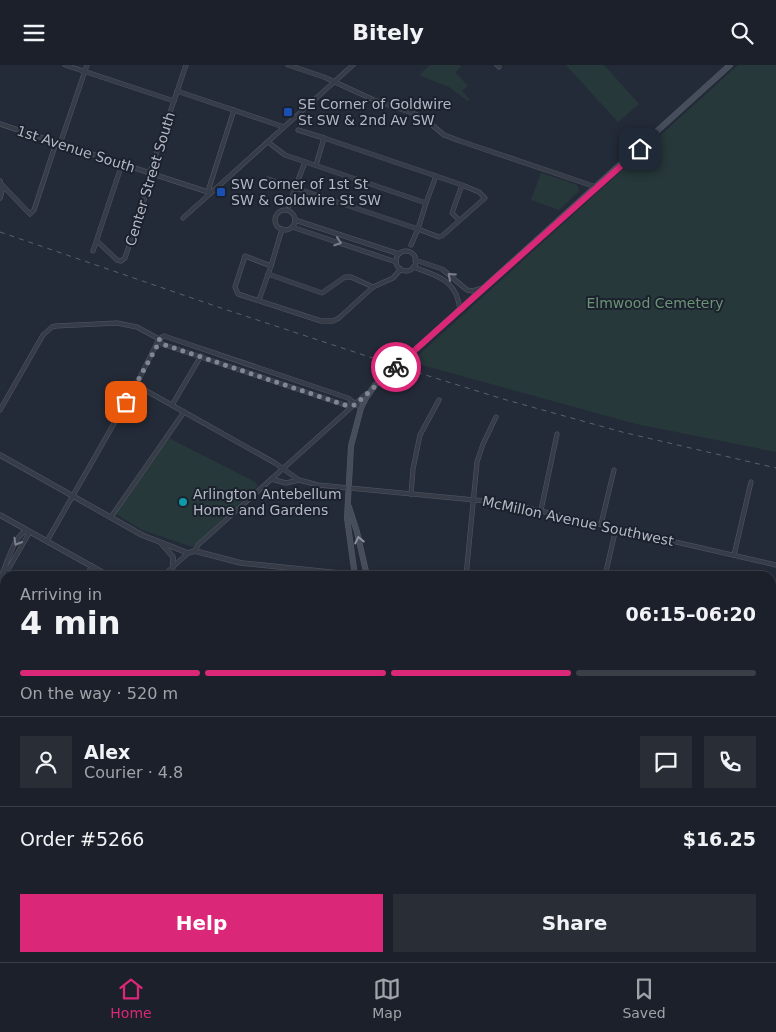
<!DOCTYPE html>
<html lang="en">
<head>
<meta charset="utf-8">
<style>
  body { margin:0; font-family:"DejaVu Sans",sans-serif; background:#282d36; color:#f1f3f6; height:100vh; display:flex; flex-direction:column; font-size:19px; white-space:nowrap }
  * { box-sizing:border-box; margin:0 }
  p { font-size:16px; color:#a0a3a8 }
  .icon { flex:none; width:28px; height:28px; fill:none; stroke:currentColor; stroke-width:2; stroke-linecap:round; stroke-linejoin:round }
  .map { position:relative; flex:1; overflow:hidden }
  .details { position:absolute; left:0px; top:506px; width:776px; height:391px; display:flex; flex-direction:column; background:#1b202a; border-radius:15px 15px 0 0; box-shadow:0 2px 8px #0003,0 0 0 1px #393e47 }
  .details>* { flex:none }
  .pin { position:absolute; display:grid; place-items:center; width:42px; height:42px; color:#fff; margin:-21px; border-radius:10px; box-shadow:0 2px 8px #0006 }
  .courier { position:absolute; display:grid; place-items:center; width:50px; height:50px; margin:-25px; border:4px solid #db2777; border-radius:50%; background:#fff; color:#222; box-shadow:0 1px 6px #0007 }
  .headline em { font-style:normal; font-weight:700 }
  .headline div { display:flex; flex-direction:column-reverse }
  .headline { display:flex; align-items:center; justify-content:space-between; height:85px; padding:0 20px }
  h1 { font-size:32px; font-weight:700; line-height:38px }
  .bar { display:grid; grid-template-columns:repeat(4,1fr); gap:8px 5px; align-content:center; height:60px; padding:0 20px }
  .bar i { height:6px; border-radius:4px; background:#393e47 }
  .bar .active { background:#db2777 }
  .bar p { grid-column:span 4 }
  .line { display:flex; align-items:center; gap:12px; padding:0 20px; border-top:1px solid #393e47 }
  .line div { flex:1 }
  .round { display:grid; place-items:center; flex:none; width:52px; height:52px; border-radius:0px; background:#282d36 }
  .primary-button { display:flex; gap:10px; margin-top:auto; padding:10px 20px }
  .primary-button a { flex:1; height:58px; border-radius:0px; background:#db2777; color:#fff; font-size:20px; font-weight:700; line-height:58px; text-align:center }
  .primary-button a+a { background:#282d36; color:#f1f3f6 }
  header { display:flex; justify-content:space-between; align-items:center; height:65px; padding:0 20px; background:#1b202a; font-size:22px; font-weight:700 }
  .dock { display:flex; justify-content:space-around; align-items:center; height:70px; border-top:1px solid #393e47; background:#1b202a; font-size:14px; color:#a0a3a8 }
  .dock a { display:grid; justify-items:center; gap:2px }
  .dock .active { color:#db2777 }
  .map>svg:first-child { display:block }
  .green { fill:#27383a }
  .lines { fill:none; stroke-linecap:round; stroke-linejoin:round }
  .river { stroke:#3a485f; stroke-width:8 }
  .minor-casing { stroke:#525863; stroke-width:5 }
  .tertiary-casing { stroke:#525863; stroke-width:5.5 }
  .secondary-casing { stroke:#525863; stroke-width:6 }
  .primary-casing { stroke:#404651; stroke-width:7 }
  .minor { stroke:#373d48; stroke-width:4 }
  .tertiary { stroke:#373d48; stroke-width:4.5 }
  .secondary { stroke:#464d5b; stroke-width:5 }
  .primary { stroke:#555c68; stroke-width:5.5 }
  .rail { stroke:#59616f; stroke-width:1; stroke-dasharray:5 5; stroke-linecap:butt }
  .oneway { stroke:#7b818c }
  .oneway2 { stroke:#8c939f }
  .done { stroke:#808793; stroke-width:5; stroke-dasharray:0 9 }
  .route { stroke:#db2777; stroke-width:6 }
  .transit-dot { fill:#1a4fb4; stroke:#1c222d; stroke-width:2 }
  .culture-dot { fill:#0f9aa8; stroke:#1c222d; stroke-width:2 }
  .labels { text-anchor:middle; dominant-baseline:central; stroke-width:4; stroke-linejoin:round; paint-order:stroke }
  .poi-label { font-size:14px; fill:#b2b8c4; stroke:#1c222d; text-anchor:start }
  .street-label { font-size:14px; fill:#b2b8c4; stroke:#1c222d }
  .park-label { font-size:14px; fill:#6b9376; stroke:#1c222d }
</style>
</head>
<body>
<header><svg class="icon" aria-label="menu" viewBox="0 0 24 24"><path d="M4 6h16M4 12h16M4 18h16"/></svg>Bitely<svg class="icon" aria-label="search" viewBox="0 0 24 24"><circle cx="10" cy="10" r="6"/><path d="M15 15l6 6"/></svg></header>
<div class="map">
<svg width="776" height="897" viewBox="0 0 776 897">
  <rect width="100%" height="100%" fill="#242b38"/>
  <g class="green">
    <path d="M430,0H459L461,2L455,7L468,21L462,26L470,35L468,36L449,22L419,10Z"/>
    <path d="M566,0H604L639,39L618,57Z"/>
    <path d="M738,0H776V387L636,359L411,297Z"/>
    <path d="M541,108L575,119L578,121L579,126L559,145L531,135Z"/>
    <path d="M169,373L255,417L258,421L193,482L142,465L116,449Z"/>
  </g>
  <g class="lines">
    <g class="river">
      <path d="M0,734L5,738"/>
      <path d="M214,892L220,897"/>
    </g>
    <defs>
      <g id="minor">
        <path d="M65,0L174,36"/>
        <path d="M288,0L324,12L374,35L415,49L425,54L444,70L460,76L596,122"/>
        <path d="M497,0L499,2"/>
        <path d="M177,26L284,62"/>
        <path d="M0,59L211,128"/>
        <path d="M298,65L324,73"/>
        <path d="M268,77L285,90L426,138L436,111L324,73L316,100"/>
        <path d="M60,79L87,0"/>
        <path d="M305,97L295,123L418,164L426,138"/>
        <path d="M436,111L462,120L452,148L459,155"/>
        <path d="M268,114L295,123L289,141"/>
        <path d="M2,120L30,149L34,145L56,78"/>
        <path d="M211,128L209,123L234,45"/>
        <circle cx="285" cy="155" r="10"/>
        <path d="M183,153L353,0"/>
        <path d="M295,155L399,189"/>
        <path d="M292,162L396,197"/>
        <path d="M282,164L271,201L245,191L235,222L238,229L321,256H333L339,253L373,222L393,213L401,204"/>
        <path d="M97,176L117,195L121,196L125,193L151,114V104L186,0"/>
        <path d="M411,180L418,164L439,172L442,171L485,133L479,127L462,120"/>
        <path d="M93,186L122,99"/>
        <circle cx="406" cy="196" r="10"/>
        <path d="M415,195L442,204L467,225L472,226L483,223"/>
        <path d="M413,202C438,211 457,215 460,245"/>
        <path d="M268,209L322,228L345,212H351L373,222"/>
        <path d="M259,235L271,201"/>
        <path d="M159,274L164,271L348,333L361,343"/>
        <path d="M136,320L275,398L299,415L318,420L506,438L776,500"/>
        <path d="M172,340L201,291"/>
        <path d="M0,345L43,270L52,262L56,261L117,258L137,262L159,274L162,279L345,340H355"/>
        <path d="M271,414L286,418L299,415"/>
        <path d="M411,429L413,404L420,370L439,335"/>
        <path d="M541,445L557,369"/>
        <path d="M111,452L184,347"/>
        <path d="M601,459L614,405"/>
        <path d="M47,476L136,320L159,274"/>
        <path d="M195,486L198,480L366,329"/>
        <path d="M734,490L751,417"/>
        <path d="M86,511L92,501"/>
        <path d="M163,511L188,488"/>
        <path d="M466,511L477,397L483,379L496,352"/>
        <path d="M605,511L616,463"/>
        <path d="M0,513C7,501 13,471 27,465L28,470L9,503L5,504"/>
        <path d="M771,587L776,588"/>
        <path d="M0,591L5,594"/>
        <path d="M771,728L776,729"/>
        <path d="M771,772L776,773"/>
        <path d="M0,830L5,827"/>
        <path d="M771,861L776,862"/>
        <path d="M272,892L280,897"/>
        <path d="M471,892L478,897"/>
        <path d="M543,892L547,897"/>
        <path d="M262,897L263,892"/>
        <path d="M500,897L506,892"/>
        <path d="M710,897L711,892"/>
      </g>
      <g id="tertiary">
        <path d="M0,116L2,125L0,133"/>
        <path d="M0,390L142,470L188,488L195,486L241,498L368,511"/>
        <path d="M0,450L109,511"/>
        <path d="M162,479L173,492V502"/>
        <path d="M771,667L776,671"/>
        <path d="M771,674L776,678"/>
      </g>
      <g id="secondary">
        <path d="M349,442L357,467L367,511"/>
        <path d="M355,511L347,453L351,381L361,343L366,333L375,320L393,305L730,0"/>
        <path d="M610,892L613,897"/>
        <path d="M404,897L406,892"/>
      </g>
      <g id="primary">
        <path d="M0,849L5,853"/>
        <path d="M55,892L61,897"/>
      </g>
    </defs>
    <use href="#minor" class="minor-casing"/>
    <use href="#tertiary" class="tertiary-casing"/>
    <use href="#secondary" class="secondary-casing"/>
    <use href="#primary" class="primary-casing"/>
    <use href="#minor" class="minor"/>
    <use href="#tertiary" class="tertiary"/>
    <use href="#secondary" class="secondary"/>
    <use href="#primary" class="primary"/>
    <g class="rail">
      <path d="M0,167L221,243L406,304L503,334L622,367L776,403"/>
      <path d="M0,749L5,753"/>
      <path d="M198,892L204,897"/>
    </g>
  </g>
  <defs><path id="oneway-chevron" d="M-2-3.5L2.5 0L-2 3.5" fill="none" stroke-width="1.6" stroke-linecap="round" stroke-linejoin="round" transform="scale(1.25)"/></defs>
  <g class="oneway">
    <use href="#oneway-chevron" transform="translate(338 177) rotate(18)"/>
    <use href="#oneway-chevron" transform="translate(451 211) rotate(-138)"/>
    <use href="#oneway-chevron" transform="translate(17 477) rotate(120)"/>
  </g>
  <use class="oneway2" href="#oneway-chevron" transform="translate(359 475) rotate(-102)"/>
  <g class="lines">
    <path class="done" d="M126,337L157,281L159,274L162,279L345,340H355L396,302"/>
    <path class="route" d="M396,302L640,84"/>
  </g>
  <g class="transit-dot">
    <rect x="283" y="42" width="10" height="10" rx="2.5"/>
    <rect x="216" y="122" width="10" height="10" rx="2.5"/>
  </g>
  <circle class="culture-dot" cx="183" cy="437" r="5"/>
  <g class="labels">
    <g class="poi-label">
      <text x="298" y="39">SE Corner of Goldwire<tspan x="298" dy="16">St SW &amp; 2nd Av SW</tspan></text>
      <text x="231" y="119">SW Corner of 1st St<tspan x="231" dy="16">SW &amp; Goldwire St SW</tspan></text>
      <text x="193" y="429">Arlington Antebellum<tspan x="193" dy="16">Home and Gardens</tspan></text>
    </g>
    <g class="street-label">
      <text transform="translate(76 84) rotate(18)">1st Avenue South</text>
      <text transform="translate(150 114) rotate(-73)">Center Street South</text>
      <text transform="translate(578 456) rotate(12)">McMillon Avenue Southwest</text>
    </g>
    <g class="park-label">
      <text x="655" y="238">Elmwood Cemetery</text>
    </g>
  </g>
</svg>
<div class="pin" style="left:126px;top:337px;background:#ea580c"><svg class="icon" aria-label="bag" viewBox="0 0 24 24"><path d="M5 8h14l-1 12H6zM9 8a3 3 0 0 1 6 0"/></svg></div>
<div class="pin" style="left:640px;top:84px;background:#1f2937"><svg class="icon" aria-label="home" viewBox="0 0 24 24"><path d="M3 11l9-7 9 7M6 9v11h12V9"/></svg></div>
<div class="courier" style="left:396px;top:302px"><svg class="icon" aria-label="bike" viewBox="0 0 24 24"><circle cx="6" cy="16" r="4"/><circle cx="18" cy="16" r="4"/><path d="M6 16l4-8h5l3 8M10 8l3 8H6M13 5h3"/></svg></div>
<section class="details">
<div class="headline"><div><h1>4 min</h1><p>Arriving in</p></div><em>06:15–06:20</em></div>
<div class="bar"><i class="active"></i><i class="active"></i><i class="active"></i><i></i><p>On the way · 520 m</p></div>
<div class="line" style="height:90px"><a class="round"><svg class="icon" aria-label="person" viewBox="0 0 24 24"><circle cx="12" cy="8" r="4"/><path d="M4 21q1-7 8-7t8 7"/></svg></a><div><b>Alex</b><p>Courier · 4.8</p></div><a class="round"><svg class="icon" aria-label="chat" viewBox="0 0 24 24"><path d="M4 5h16v11H9l-5 4z"/></svg></a><a class="round"><svg class="icon" aria-label="phone" viewBox="0 0 24 24"><path d="M5 4h4l2 5-3 2q2 4 5 5l2-3 5 2v4C11 20 4 13 5 4z"/></svg></a></div>
<div class="line" style="height:65px"><div>Order #5266</div><b>$16.25</b></div>
<div class="primary-button"><a>Help</a><a>Share</a></div>
</section>
</div>
<nav class="dock">
<a class="active"><svg class="icon" aria-label="home" viewBox="0 0 24 24"><path d="M3 11l9-7 9 7M6 9v11h12V9"/></svg>Home</a>
<a><svg class="icon" aria-label="map" viewBox="0 0 24 24"><path d="M3 6l6-2 6 2 6-2v14l-6 2-6-2-6 2zM9 4v14M15 6v14"/></svg>Map</a>
<a><svg class="icon" aria-label="saved" viewBox="0 0 24 24"><path d="M7 4h10v16l-5-4-5 4z"/></svg>Saved</a>
</nav>
</body>
</html>
